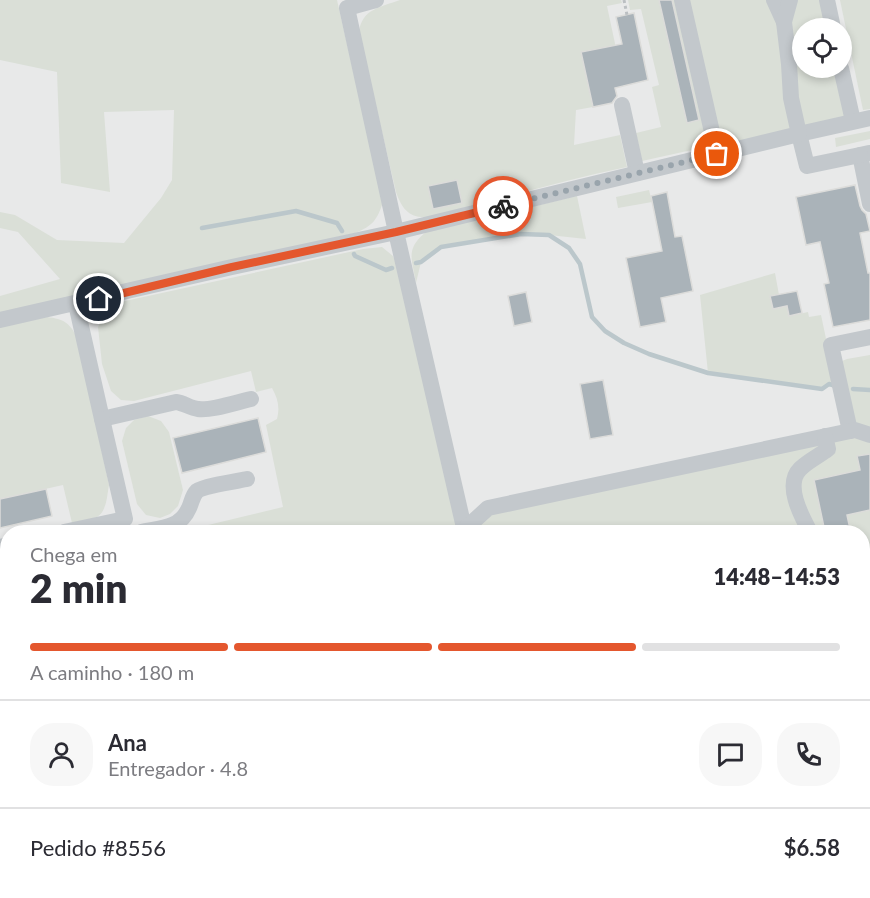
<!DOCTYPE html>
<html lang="pt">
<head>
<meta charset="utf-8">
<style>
  body { margin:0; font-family:Lato,sans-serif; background:#f7f7f7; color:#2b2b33; height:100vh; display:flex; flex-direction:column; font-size:22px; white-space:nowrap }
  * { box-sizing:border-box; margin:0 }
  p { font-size:20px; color:#7c7c81 }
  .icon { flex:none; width:33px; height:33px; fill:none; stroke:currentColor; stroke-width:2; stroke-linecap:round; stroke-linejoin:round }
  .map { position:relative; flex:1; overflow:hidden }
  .sheet { position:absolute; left:0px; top:525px; width:870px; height:374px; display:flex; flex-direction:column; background:#fff; border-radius:24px 24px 0 0; box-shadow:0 3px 9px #0003 }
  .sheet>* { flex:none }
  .buttons { position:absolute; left:792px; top:18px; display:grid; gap:12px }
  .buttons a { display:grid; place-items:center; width:60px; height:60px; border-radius:50%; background:#fff; box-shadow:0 3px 9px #0003; font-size:30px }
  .pin { position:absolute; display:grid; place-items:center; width:51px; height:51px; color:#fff; margin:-26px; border:3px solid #fff; border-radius:50%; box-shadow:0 2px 6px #0007 }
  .courier { position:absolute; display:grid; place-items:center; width:60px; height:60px; margin:-30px; border:4px solid #e4572e; border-radius:50%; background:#fff; color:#222; box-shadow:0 2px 8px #0007 }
  .overview em { font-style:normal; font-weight:800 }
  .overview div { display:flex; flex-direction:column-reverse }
  .overview { display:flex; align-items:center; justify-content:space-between; height:102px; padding:0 30px }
  h1 { font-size:39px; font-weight:800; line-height:45px }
  .bar { display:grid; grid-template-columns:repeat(4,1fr); gap:9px 6px; align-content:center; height:72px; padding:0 30px }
  .bar i { height:8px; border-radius:4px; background:#e1e1e2 }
  .bar .selected { background:#e4572e }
  .bar p { grid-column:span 4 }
  .line { display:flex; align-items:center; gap:15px; padding:0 30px; border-top:2px solid #e1e1e2 }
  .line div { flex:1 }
  .round { display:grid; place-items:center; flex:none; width:63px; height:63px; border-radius:24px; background:#f7f7f7 }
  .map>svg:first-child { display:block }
  .built { fill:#e8e9e9; fill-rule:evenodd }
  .green { fill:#dadfd7 }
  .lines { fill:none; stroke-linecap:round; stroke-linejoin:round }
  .stream { stroke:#bbc7cb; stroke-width:4.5 }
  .building { fill:#aab3b9; stroke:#dcdcda; stroke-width:1.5 }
  .path { stroke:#bbbfc2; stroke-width:3; stroke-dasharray:3 3; stroke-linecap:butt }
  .minor { stroke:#c3c8cc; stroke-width:16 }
  .done { stroke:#99a4ac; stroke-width:6; stroke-dasharray:0 10.8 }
  .route { stroke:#e4572e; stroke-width:8 }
</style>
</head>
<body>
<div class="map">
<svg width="870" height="898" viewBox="0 0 870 898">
  <rect width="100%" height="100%" fill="#fafaf8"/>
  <path class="built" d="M0,0H870V898H0ZM802,28H842V68H802ZM8,532H862V891H8Z"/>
  <g class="green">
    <path d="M0,0H337L383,202C377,220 373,226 355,233L0,313V296L60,279L18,232L0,228V212L15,215L57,240L124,243L161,198L172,180L174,110L104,112L110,192L61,183L57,72L0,60Z"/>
    <path d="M400,0H621L622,3L607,6L617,53L593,107L576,110L574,145L620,135L627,167C560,181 494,201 427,217C409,218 402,209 396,192L359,33C361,9 381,7 400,0Z"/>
    <path d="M628,0H822L828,28H802V68H837L847,117L720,148L719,144L642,161L636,133L661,127L652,87L659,85L641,9L630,10Z"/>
    <path d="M840,0H870V109L863,110Z"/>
    <path d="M870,131V139L836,147L835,138Z"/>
    <path d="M649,190L652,202L618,208L616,197Z"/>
    <path d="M577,196L586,239L549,235L521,234L441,247L421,262L416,283C412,259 405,249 426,232Z"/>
    <path d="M382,247L393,256L399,272L460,532H179L283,507L266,425L277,419C280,407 278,399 272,388L256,392L251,371L134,401L121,400L111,391L102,364L98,327L107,309L125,301L363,249Z"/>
    <path d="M775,273L779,295L770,297L773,309L787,306L790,316L808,312L809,317L821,315L836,386L829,385L822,389L708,373L700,295Z"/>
    <path d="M47,317C64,319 70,323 78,339L109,485C107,495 107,511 97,517C91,521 79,521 72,523L63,485L0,499V327Z"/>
    <path d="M870,355V568L863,570L862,532H479L477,524L489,514L852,423L842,361L847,359Z"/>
    <path d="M148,416L161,421L169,432L183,490L178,506L170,514L160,518L146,515L137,504L122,441L126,428L134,420Z"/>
    <path d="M870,590V898H556L555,891H862V592Z"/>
    <path d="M7,595V659L3,660L8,680V767L0,769V597Z"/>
    <path d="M7,786V855L0,857V791Z"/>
    <path d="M18,891H200L201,898H20Z"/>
    <path d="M218,891H537L539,898H220Z"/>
  </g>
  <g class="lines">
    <g class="stream">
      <path d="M202,228L296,211L337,223L342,231"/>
      <path d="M354,254L355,256L386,270L392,268"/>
      <path d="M416,263L421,262L441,247L521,234L549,235L569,248L580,264L592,317L605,331L624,343L649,354L708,373L822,389L829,384L836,386"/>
      <path d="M853,389L870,390"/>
      <path d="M228,892L271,894L291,898"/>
      <path d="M470,898L476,891"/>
    </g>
  </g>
  <g class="building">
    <path d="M659,0H672L699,120L687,123Z"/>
    <path d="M634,13L648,80L615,88L617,96L612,103L593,107L581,52L622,44L616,17Z"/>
    <path d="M457,180L462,203L433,209L428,186Z"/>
    <path d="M855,185L860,206L862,210L866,214L870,231L860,233L868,273H870V320L833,327L824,284L829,283L820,242L806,245L796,197Z"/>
    <path d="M667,192L675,237L682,236L693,291L661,298L666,322L640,327L626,258L662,251L651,196Z"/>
    <path d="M797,291L802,313L789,316L787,306L773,309L770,296Z"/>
    <path d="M526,292L532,322L514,326L508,296Z"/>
    <path d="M603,380L613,435L590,439L580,384Z"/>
    <path d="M258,418L266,452L182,473L173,438Z"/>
    <path d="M870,454V510L847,515L850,529L835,532H825L814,480L860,470L857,456Z"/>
    <path d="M46,489L52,516L0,528V499Z"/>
  </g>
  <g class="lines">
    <g class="path">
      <path d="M624,0L627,15"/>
      <path d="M393,891L395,898"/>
      <path d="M434,891L436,898"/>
    </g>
    <g class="minor">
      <path d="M376,0L347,8L396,232L465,532"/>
      <path d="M682,0L717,154"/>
      <path d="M774,0L784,22"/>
      <path d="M827,0L833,28"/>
      <path d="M841,68L853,121"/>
      <path d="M622,105L637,173"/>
      <path d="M869,153L860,155L870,204"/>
      <path d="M860,155L807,166L799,134L870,118"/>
      <path d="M76,304L102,419L176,402C184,403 190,408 198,409C211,411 237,402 251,399"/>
      <path d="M0,320L232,267L396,232L799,134L791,98L789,64L784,22L790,0"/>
      <path d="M850,431L831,345L870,337"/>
      <path d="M465,529L488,508L855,430L870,435"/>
      <path d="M64,532L125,519L102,419"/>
      <path d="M141,532C160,528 180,529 189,508C192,502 192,496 197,491C203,486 237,481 247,479"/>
      <path d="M810,532C802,517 784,485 800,469C808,461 819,456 828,449L825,436"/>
      <path d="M0,547L8,545"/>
      <path d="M862,584L870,583"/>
      <path d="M0,780L8,779"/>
      <path d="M210,891L211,898"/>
      <path d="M545,891L546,898"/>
    </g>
  </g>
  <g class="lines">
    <path class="done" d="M503,206L717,154"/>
    <path class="route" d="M99,299L232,267L396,232L503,206"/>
  </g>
</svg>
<div class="buttons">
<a><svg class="icon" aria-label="locate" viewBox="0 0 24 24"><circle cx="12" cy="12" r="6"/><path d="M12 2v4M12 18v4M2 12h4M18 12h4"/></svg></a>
</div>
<div class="pin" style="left:717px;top:154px;background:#ea580c"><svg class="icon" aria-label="bag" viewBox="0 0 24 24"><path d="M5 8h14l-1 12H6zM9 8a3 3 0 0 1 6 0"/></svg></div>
<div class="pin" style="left:99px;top:299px;background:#1f2937"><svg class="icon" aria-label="home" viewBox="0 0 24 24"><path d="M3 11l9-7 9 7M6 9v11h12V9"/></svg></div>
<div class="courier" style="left:503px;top:206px"><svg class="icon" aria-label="bike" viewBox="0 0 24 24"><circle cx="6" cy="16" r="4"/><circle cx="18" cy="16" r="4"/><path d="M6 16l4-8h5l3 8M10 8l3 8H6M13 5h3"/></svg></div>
<section class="sheet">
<div class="overview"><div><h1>2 min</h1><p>Chega em</p></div><em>14:48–14:53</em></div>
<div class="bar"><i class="selected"></i><i class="selected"></i><i class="selected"></i><i></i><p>A caminho · 180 m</p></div>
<div class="line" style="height:108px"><a class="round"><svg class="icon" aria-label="person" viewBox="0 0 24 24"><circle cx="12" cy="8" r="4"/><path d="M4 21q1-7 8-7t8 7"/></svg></a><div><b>Ana</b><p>Entregador · 4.8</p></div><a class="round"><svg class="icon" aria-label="chat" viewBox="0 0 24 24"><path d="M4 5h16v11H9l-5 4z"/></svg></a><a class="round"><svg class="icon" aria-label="phone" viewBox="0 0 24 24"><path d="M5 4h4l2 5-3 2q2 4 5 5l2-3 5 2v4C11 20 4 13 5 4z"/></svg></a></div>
<div class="line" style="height:78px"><div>Pedido #8556</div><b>$6.58</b></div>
</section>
</div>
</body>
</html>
